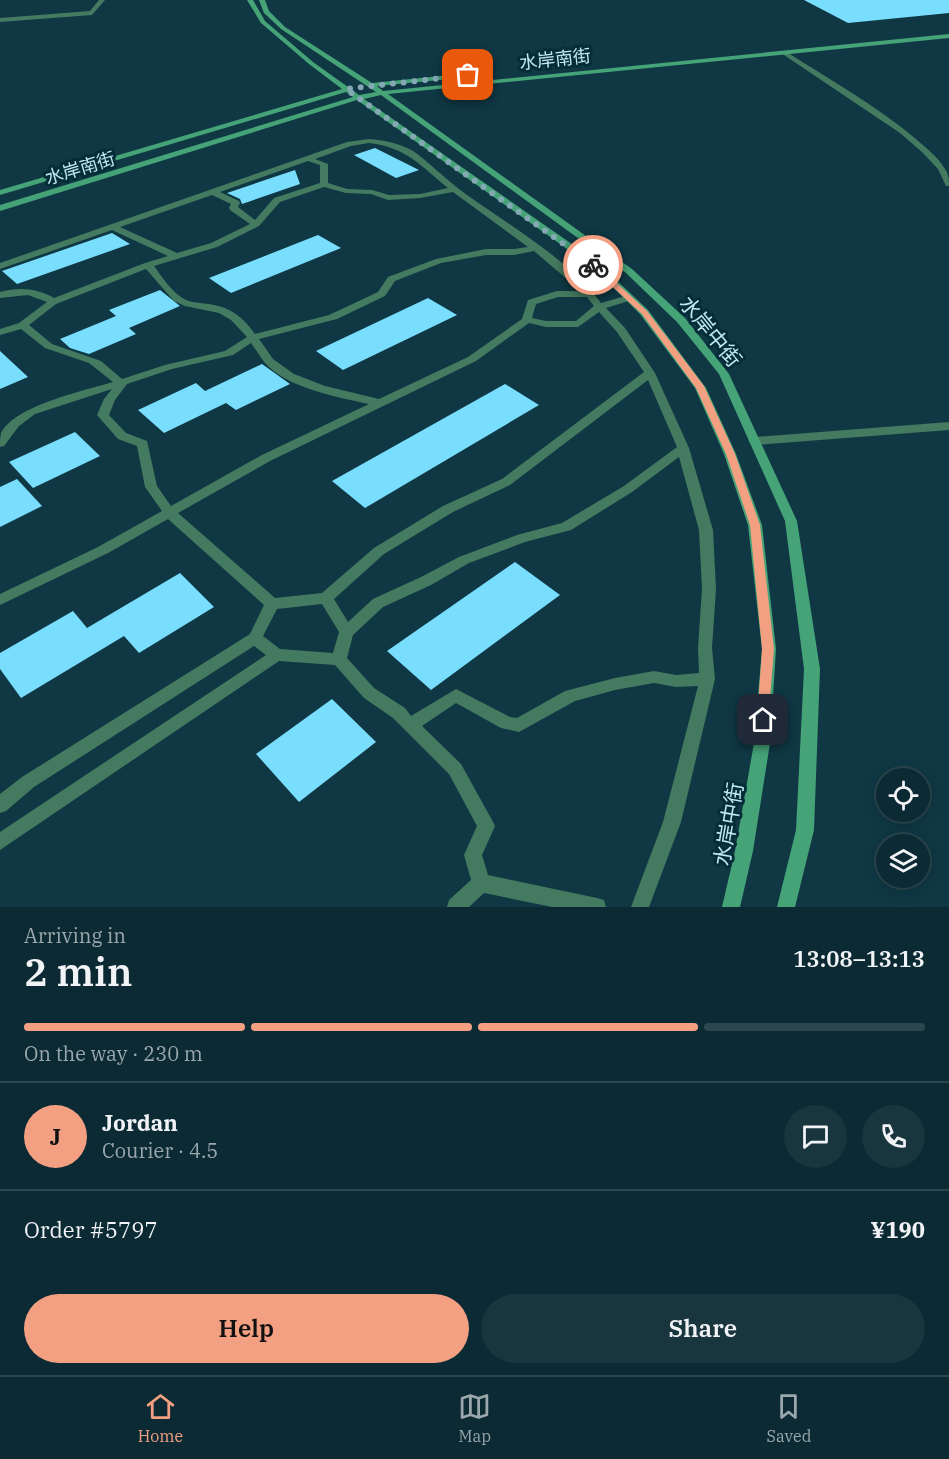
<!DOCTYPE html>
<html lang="en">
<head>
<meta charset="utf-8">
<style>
  body { margin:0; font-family:"IBM Plex Serif","Noto Sans SC",serif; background:#19363f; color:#f1f3f6; height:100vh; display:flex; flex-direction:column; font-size:22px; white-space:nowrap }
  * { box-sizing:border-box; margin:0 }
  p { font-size:20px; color:#9aa7ac }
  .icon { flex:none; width:33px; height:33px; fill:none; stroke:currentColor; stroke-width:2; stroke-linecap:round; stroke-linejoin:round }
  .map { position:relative; height:907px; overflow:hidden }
  .drawer { display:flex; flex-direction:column; background:#0b2a33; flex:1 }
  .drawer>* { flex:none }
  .controls { position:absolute; left:876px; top:768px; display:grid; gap:12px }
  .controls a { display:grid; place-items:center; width:54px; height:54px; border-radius:50%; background:#0b2a33; box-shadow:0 3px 15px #0003,0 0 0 2px #2b464e; font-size:30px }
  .pin { position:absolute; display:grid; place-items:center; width:51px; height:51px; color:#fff; margin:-26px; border-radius:12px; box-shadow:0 3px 9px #0006 }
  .courier { position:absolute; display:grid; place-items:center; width:60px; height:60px; margin:-30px; border:4px solid #f3a082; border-radius:50%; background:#fff; color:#222; box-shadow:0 2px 8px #0007 }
  .summary em { font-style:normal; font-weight:600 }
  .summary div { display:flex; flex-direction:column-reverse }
  .summary { display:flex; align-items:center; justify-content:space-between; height:102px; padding:0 24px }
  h1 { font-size:39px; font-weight:600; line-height:45px }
  .bar { display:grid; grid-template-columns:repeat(4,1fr); gap:9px 6px; align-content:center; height:72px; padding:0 24px }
  .bar i { height:8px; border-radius:4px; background:#2b464e }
  .bar .on { background:#f3a082 }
  .bar p { grid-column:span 4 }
  .line { display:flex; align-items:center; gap:15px; padding:0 24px; border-top:2px solid #2b464e }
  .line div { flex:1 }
  .round { display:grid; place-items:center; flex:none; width:63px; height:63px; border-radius:32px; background:#19363f }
  .primary-button { display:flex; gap:12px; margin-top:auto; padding:12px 24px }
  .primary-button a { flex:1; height:69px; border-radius:36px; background:#f3a082; color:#111; font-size:24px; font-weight:600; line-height:69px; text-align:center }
  .primary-button a+a { background:#19363f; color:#f1f3f6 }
  .tabs { display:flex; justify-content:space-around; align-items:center; height:84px; border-top:2px solid #2b464e; background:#0b2a33; font-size:16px; color:#9aa7ac }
  .tabs a { display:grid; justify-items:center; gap:3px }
  .tabs .on { color:#f3a082 }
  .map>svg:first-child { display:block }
  .building { fill:#79ddfd }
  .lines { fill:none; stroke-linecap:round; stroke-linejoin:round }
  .street { fill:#447a5f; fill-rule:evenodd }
  .secondary { fill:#45a377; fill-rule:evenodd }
  .route { fill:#f3a082 }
  .done { stroke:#84a9b5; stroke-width:6; stroke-dasharray:0 10.8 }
  .labels { text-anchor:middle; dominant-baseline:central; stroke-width:6; stroke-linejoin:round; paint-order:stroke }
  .far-street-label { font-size:18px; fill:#c3e6f2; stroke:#032e39 }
  .street-label { font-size:21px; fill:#c3e6f2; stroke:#032e39 }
</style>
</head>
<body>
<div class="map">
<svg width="949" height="907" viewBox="0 0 949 907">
  <rect width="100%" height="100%" fill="#0f3844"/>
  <g class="building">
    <path d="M804,0H949V13L848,23Z"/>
    <path d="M375,148L419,170L396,178L354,155Z"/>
    <path d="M295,170L300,184L242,204L240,199L227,193Z"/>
    <path d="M112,233L130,244L17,284L2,271Z"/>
    <path d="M318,235L341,248L231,293L209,278Z"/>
    <path d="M160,290L180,306L129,328L136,334L89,354L70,348L60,339L116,316L109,310Z"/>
    <path d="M428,298L457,315L343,370L316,351Z"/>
    <path d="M0,351L28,377L0,389Z"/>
    <path d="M262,364L290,384L236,410L226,403L164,433L138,410L196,383L205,391Z"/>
    <path d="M505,384L539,405L365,508L332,481Z"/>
    <path d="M75,432L100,456L33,488L9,462Z"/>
    <path d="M17,479L42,506L0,527V487Z"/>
    <path d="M515,562L560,595L431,690L387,651Z"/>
    <path d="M180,573L214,607L139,653L124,636L21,698L0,669V653L73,611L87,628Z"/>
    <path d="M332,699L376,742L299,802L256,754Z"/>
  </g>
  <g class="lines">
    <g class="street">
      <path d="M99,0H105L92,15L0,22V18L90,11Z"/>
      <path d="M781,51H785C829,79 875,105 916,139C926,148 938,157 945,169C949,175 949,180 949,186H946L938,169L922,152L900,133L781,53Z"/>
      <path d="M369,139C384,140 399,143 413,151C429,162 443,177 459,189C502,221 571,260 601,303L629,295L632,296V300L606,308L625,328L655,373L689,448L713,530L716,589L712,648L715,679L681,822L649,907H631L663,822L698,686L676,687L654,683L615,690L575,701L519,732L501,728L456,703L422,726L461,764L492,820L495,826L482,855L488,875L597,898L604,900L606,907H552L484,893L469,907H447L449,900L471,880L464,855L477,826L449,774L393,718L364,698L335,665L279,661L0,850V832L266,655L254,646L34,787L6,811L0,813V794L22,777L250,634L264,605L168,519L108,553L0,605V594L98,547L162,511L145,487L137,446L118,439L97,415L104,399L112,389L35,414L19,426L4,446L0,447C0,442 0,437 1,433C16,405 83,391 113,382L89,363L45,348L21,329L0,335V329L19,323L47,302L28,295L0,298V292C19,287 37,288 54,298L145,263L168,256L112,230L0,269V263L347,142ZM369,143C406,147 421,166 448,188L420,194L389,195L372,190L347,189L328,183V164L315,159L351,146ZM308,161L320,165V183L274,198L255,220L238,207L240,203L239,201L220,192ZM324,187L346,193L371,194L388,200L420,198L453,192L528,247L514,249H486L436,259L388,277L378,292L329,315L255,334C243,317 230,307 209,304C202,303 193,303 186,300C172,293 163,278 154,266L217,247L259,226L280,202ZM212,195L231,204L229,208L230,210L250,224L211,243L177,253L120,227ZM534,251L581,291H557L528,300L522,319L468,357L379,399L325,386L294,374L273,359L259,339L337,319L385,296L395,281L441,263L486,255H514ZM146,269L174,301L185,306L219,313L231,320L247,337L225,351L165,365L122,379L101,361L52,344L29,325L56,304ZM558,297H587L594,306L576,321H546L532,318L536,304ZM599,312L617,332L644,372L502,479L443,506L374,548L322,593L275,598L178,513L270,461L476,361L529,323L546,327H578ZM251,343C256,350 260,357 265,363C287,388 337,397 369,404L262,455L171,506L157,486L147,441L126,433L109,415L115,400L127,384L172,369L233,355ZM648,380L677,447L624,486L562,523L517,535L459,557L421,577L373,599L348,622L334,599L384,554L453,512L510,485ZM679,457L699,530L702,589L698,648L699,673L676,675L654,671L615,678L565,691L517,718L510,717L456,689L411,716L405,708L374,688L347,658L353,635L383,607L431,585L469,563L525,542L571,530L632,492ZM322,604L339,632L333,653L280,649L263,636L277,609Z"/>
      <path d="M949,422V430L754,445L748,441L754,437Z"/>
    </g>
    <path class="secondary" d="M247,0H253L265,21L313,62L348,87L352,88V90L359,95L376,92L281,29L264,13L259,0H265L269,11L285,27L372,83L460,74L463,76L460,78L377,86L383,91L949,34V38L388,94L632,269L685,318L729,374L797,521L820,669L814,830L795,907H777L796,830L804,669L785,521L719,374L677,322L626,273L381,95L364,99L569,242L612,276L648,310L706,388L736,454L762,525L776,649L770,743L753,851L740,907H722L735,851L754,743L762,649L748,525L724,454L695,388L640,314L606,280L563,246L357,100L0,211V205L353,97L346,92L0,195V190L342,89L309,64L261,23Z"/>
  </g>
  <path class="route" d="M591,264H596L647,311L704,386L735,454L760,525L774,649L768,723L763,725L757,720L762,649L750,525L726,454L696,388L642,314L591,267Z"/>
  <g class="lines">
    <path class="done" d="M468,75L346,89L593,265"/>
  </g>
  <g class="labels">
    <g class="far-street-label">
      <text transform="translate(555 59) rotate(-6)">水岸南街</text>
      <text transform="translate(80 168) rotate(-17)">水岸南街</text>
    </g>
    <g class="street-label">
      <text transform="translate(711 331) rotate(51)">水岸中街</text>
      <text transform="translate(728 824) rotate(-80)">水岸中街</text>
    </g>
  </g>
</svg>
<div class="controls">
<a><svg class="icon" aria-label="locate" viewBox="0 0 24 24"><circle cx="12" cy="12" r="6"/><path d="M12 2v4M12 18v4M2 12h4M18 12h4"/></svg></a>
<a><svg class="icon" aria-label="layers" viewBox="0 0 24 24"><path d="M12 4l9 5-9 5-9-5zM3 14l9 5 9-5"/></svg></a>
</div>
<div class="pin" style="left:468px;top:75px;background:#ea580c"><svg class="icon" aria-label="bag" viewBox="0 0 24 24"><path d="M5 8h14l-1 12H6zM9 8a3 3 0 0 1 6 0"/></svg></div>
<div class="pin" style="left:763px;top:720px;background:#1f2937"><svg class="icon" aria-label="home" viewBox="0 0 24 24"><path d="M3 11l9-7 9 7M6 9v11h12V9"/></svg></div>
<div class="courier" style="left:593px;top:265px"><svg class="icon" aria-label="bike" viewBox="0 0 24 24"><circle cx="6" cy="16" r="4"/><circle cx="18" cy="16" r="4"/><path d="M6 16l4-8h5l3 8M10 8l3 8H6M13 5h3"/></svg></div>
</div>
<section class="drawer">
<div class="summary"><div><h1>2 min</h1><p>Arriving in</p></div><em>13:08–13:13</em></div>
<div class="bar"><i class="on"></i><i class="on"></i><i class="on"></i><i></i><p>On the way · 230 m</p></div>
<div class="line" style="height:108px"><b class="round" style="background:#f3a082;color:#111">J</b><div><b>Jordan</b><p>Courier · 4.5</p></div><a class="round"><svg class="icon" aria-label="chat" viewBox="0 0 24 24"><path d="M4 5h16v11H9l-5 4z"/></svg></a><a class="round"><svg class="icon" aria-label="phone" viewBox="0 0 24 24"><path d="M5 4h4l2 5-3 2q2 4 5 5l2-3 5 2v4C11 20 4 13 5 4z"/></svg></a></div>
<div class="line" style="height:78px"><div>Order #5797</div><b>¥190</b></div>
<div class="primary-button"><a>Help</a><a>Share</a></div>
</section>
<nav class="tabs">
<a class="on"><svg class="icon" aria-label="home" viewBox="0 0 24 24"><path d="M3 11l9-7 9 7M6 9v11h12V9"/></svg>Home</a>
<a><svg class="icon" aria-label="map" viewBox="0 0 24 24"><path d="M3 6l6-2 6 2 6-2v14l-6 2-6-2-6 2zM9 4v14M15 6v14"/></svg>Map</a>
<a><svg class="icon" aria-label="saved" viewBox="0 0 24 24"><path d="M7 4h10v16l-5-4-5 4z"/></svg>Saved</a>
</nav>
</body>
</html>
